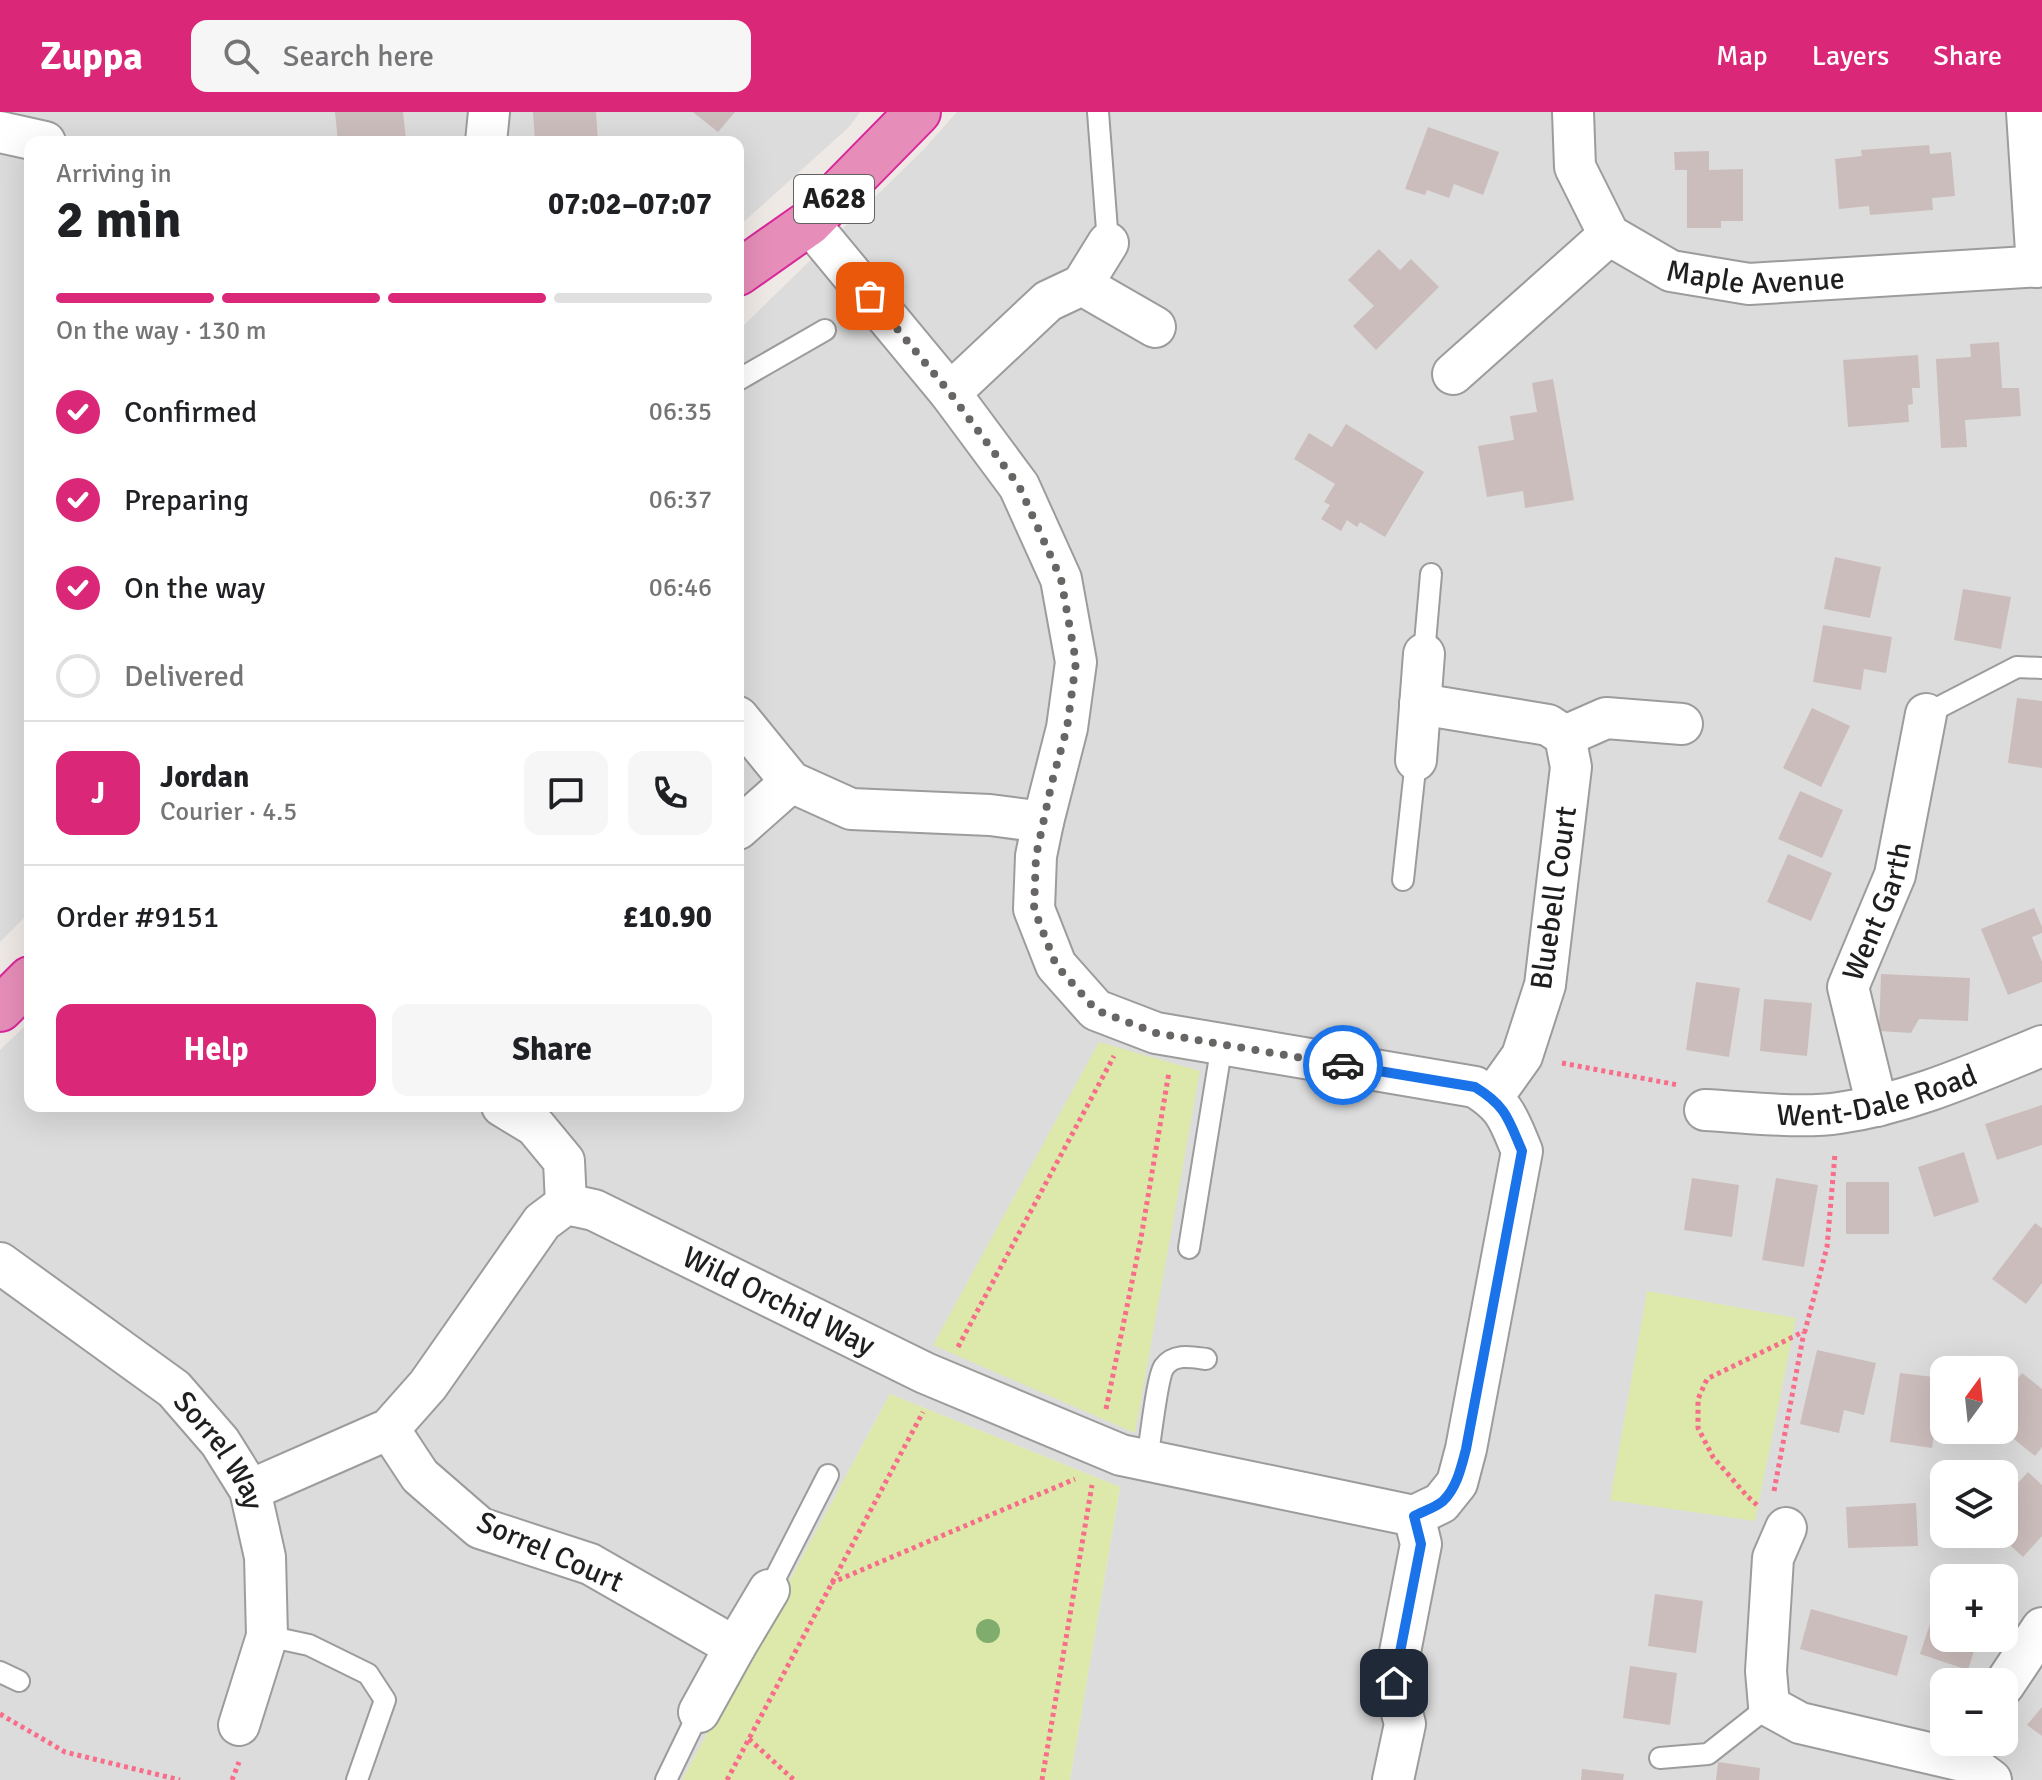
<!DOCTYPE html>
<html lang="en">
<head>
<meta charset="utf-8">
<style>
  body { margin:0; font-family:Signika,sans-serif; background:#f6f6f6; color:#202124; height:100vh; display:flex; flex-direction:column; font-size:30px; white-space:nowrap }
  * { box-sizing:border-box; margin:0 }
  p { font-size:26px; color:#757577 }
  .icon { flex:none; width:44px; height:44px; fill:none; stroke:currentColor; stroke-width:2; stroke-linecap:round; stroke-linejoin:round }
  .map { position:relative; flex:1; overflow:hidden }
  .panel { position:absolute; left:24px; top:24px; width:720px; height:976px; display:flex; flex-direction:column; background:#fff; border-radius:16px; box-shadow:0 8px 32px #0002 }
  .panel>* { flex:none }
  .needle { width:52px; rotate:15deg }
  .buttons { position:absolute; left:1930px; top:1244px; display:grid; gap:16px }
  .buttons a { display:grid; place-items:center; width:88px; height:88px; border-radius:16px; background:#fff; box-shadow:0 8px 32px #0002; font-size:40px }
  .pin { position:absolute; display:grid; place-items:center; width:68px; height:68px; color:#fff; margin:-34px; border-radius:16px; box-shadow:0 4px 12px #0006 }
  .courier { position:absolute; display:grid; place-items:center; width:80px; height:80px; margin:-40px; border:6px solid #1a73e8; border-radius:50%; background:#fff; color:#222; box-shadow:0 2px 10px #0007 }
  .head em { font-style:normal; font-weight:700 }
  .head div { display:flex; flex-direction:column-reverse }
  .head { display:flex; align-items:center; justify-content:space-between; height:136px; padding:0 32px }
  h1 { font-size:52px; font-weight:700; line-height:60px }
  .bar { display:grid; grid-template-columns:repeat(4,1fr); gap:12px 8px; align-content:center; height:96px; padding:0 32px }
  .bar i { height:10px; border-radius:6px; background:#e0e0e0 }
  .bar .on { background:#db2777 }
  .bar p { grid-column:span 4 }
  .line { display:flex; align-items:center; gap:20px; padding:0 32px; border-top:2px solid #e0e0e0 }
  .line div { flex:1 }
  .round { display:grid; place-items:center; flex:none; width:84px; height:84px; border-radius:16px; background:#f6f6f6 }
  ol { padding:0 32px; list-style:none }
  li { display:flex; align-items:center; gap:24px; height:88px }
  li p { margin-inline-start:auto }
  li .icon { padding:8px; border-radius:50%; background:#db2777; color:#fff; stroke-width:4 }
  li:last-child { color:#757577 }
  li i { width:44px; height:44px; border:4px solid #e0e0e0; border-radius:50% }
  .cta { display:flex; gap:16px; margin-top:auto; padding:16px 32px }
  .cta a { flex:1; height:92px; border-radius:16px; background:#db2777; color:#fff; font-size:32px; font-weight:700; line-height:92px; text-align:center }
  .cta a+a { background:#f6f6f6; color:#202124 }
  header { display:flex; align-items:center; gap:48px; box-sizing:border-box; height:112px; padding:0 40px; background:#db2777; color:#fff }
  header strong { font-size:38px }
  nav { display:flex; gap:44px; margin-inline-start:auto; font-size:28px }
  .search { width:560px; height:72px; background:#f6f6f6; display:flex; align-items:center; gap:20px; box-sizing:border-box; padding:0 28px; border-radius:16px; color:#757577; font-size:30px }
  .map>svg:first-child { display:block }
  .residential { fill:#dddcdc; fill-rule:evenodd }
  .grass { fill:#dce9ab }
  .building { fill:#cbbdbb }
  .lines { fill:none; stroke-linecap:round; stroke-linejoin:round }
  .lane-casing { stroke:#9c9c9c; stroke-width:24 }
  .street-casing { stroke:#9c9c9c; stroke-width:44 }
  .highway-casing { stroke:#d9279a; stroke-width:48 }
  .path { stroke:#f86d89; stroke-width:5; stroke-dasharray:4 4; stroke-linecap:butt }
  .lane { stroke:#fff; stroke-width:20 }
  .street { stroke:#fff; stroke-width:40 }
  .highway { stroke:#e68eb9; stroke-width:44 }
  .tree { fill:#80ad6e }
  .done { stroke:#686664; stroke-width:8; stroke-dasharray:0 14.4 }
  .route { stroke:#1a73e8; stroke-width:10 }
  .labels { text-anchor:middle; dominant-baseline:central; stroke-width:6; stroke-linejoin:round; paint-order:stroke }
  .shield { fill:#fff; stroke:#626262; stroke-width:2 }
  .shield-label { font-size:28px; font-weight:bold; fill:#1f1f1f }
  .street-label { font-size:30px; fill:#1f1f1f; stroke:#fff }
</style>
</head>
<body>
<header>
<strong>Zuppa</strong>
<div class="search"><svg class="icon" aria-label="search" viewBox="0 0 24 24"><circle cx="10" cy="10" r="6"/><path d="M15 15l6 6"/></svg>Search here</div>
<nav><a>Map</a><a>Layers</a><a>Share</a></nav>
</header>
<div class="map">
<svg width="2042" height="1668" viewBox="0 0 2042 1668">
  <rect width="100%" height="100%" fill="#efe9e5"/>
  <g class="residential">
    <path d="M0,0H860L849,15L738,115V30H30V800L0,830Z"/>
    <path d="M957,0H2042V1668H1070L1120,1375L890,1282L682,1668H0V938L30,909V994H738V219L924,37ZM1944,1258H2004V1318H1944ZM1944,1362H2004V1422H1944ZM1944,1466H2004V1526H1944ZM1944,1570H2004V1630H1944Z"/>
  </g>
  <g class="grass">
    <path d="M1099,930L1200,959L1135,1321L933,1233Z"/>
    <path d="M1647,1179L1796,1206L1755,1409L1610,1388Z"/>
    <path d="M890,1282L1120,1375L1070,1668H682Z"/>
  </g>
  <g class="building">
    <path d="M335,0H403L406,27L381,30H338Z"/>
    <path d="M533,0H596L598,30H535Z"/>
    <path d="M693,0H735L718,20Z"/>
    <path d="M1428,15L1499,40L1483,83L1454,72L1449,86L1427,78L1425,83L1405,77Z"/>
    <path d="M1929,33L1930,42L1951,40L1955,84L1932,86L1933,98L1870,103L1869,94L1839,97L1835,47L1862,44L1861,38Z"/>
    <path d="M1709,39V58L1743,57V109H1721V116H1687V58H1675L1674,40Z"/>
    <path d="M1379,137L1400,158L1411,147L1439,175L1376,238L1353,214L1374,194L1348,168Z"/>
    <path d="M1999,230L2002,276H2019L2021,304L1965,308L1967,335L1941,336L1936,247L1971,245L1970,232Z"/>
    <path d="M1918,243L1920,276H1912L1913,292L1908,293L1909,310L1848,315L1843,248Z"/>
    <path d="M1553,267L1574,388L1525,396L1523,379L1487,385L1478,334L1514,328L1510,304L1537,300L1532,271Z"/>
    <path d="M1346,312L1424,360L1385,425L1360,410L1357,415L1347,408L1341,419L1321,407L1330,393L1324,390L1335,372L1294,347L1309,321L1332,335Z"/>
    <path d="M1835,445L1881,455L1870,506L1824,497Z"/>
    <path d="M1963,477L2011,485L2001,537L1954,528Z"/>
    <path d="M1823,513L1892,525L1886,561L1864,557L1861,578L1813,570Z"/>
    <path d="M2017,586L2042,589V656L2008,651Z"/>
    <path d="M1812,596L1850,614L1821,675L1783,656Z"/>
    <path d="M1800,679L1843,698L1822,746L1778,727Z"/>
    <path d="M1788,742L1832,761L1811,809L1767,790Z"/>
    <path d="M2034,796L2042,815V821L2032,825L2042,850V870L2008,883L1981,817Z"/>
    <path d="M1881,862L1970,866L1968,909L1919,907L1911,921L1879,919Z"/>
    <path d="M1696,870L1740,876L1729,945L1686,938Z"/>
    <path d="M1764,887L1812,891L1807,944L1760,939Z"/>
    <path d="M2042,993V1033L1997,1048L1985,1012Z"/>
    <path d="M1964,1040L1979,1090L1934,1105L1918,1055Z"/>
    <path d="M1692,1066L1739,1073L1732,1125L1684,1118Z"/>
    <path d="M1776,1066L1818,1073L1804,1155L1762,1148Z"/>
    <rect x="1846" y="1070" width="43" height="52"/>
    <path d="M2035,1111L2042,1116V1171L2026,1192L1992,1167Z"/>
    <path d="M1817,1238L1876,1251L1864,1303L1844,1298L1839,1321L1800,1312Z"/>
    <path d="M1900,1261L1942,1266L1932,1336L1890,1330Z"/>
    <path d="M2022,1261L2042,1277V1335L2035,1344L2004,1319V1284Z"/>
    <path d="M2028,1360L2042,1373V1424L2023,1445L1998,1422H2004V1386Z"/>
    <path d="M1916,1391L1918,1434L1848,1436L1846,1395Z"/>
    <path d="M1655,1482L1703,1489L1696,1541L1648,1534Z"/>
    <path d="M1940,1482L1944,1483V1526H1978L1968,1558L1920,1542Z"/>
    <path d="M1811,1497L1908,1524L1897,1564L1800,1537Z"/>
    <path d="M1630,1554L1677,1561L1670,1613L1623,1606Z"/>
    <path d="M2042,1595V1624L2027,1613Z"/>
    <path d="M1718,1650L1760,1656L1759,1668H1716Z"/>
    <path d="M1582,1657L1624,1662L1623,1668H1581Z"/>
  </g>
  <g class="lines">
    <defs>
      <g id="lane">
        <path d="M1098,0L1108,131"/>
        <path d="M738,268L825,218"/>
        <path d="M1424,542L1431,462"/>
        <path d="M1926,602L2017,555L2042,556"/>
        <path d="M1403,768L1416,648"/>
        <path d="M1189,1136L1222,932"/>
        <path d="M1147,1348C1150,1332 1157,1265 1164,1255C1174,1241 1192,1245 1206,1247"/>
        <path d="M769,1478L828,1363"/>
        <path d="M267,1524L309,1533L368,1562L385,1588L357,1668"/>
        <path d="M0,1560L19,1569"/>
        <path d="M1660,1646L1708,1642L1769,1594"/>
        <path d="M666,1668L699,1600"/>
      </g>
      <g id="street">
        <path id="s1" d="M1573,0L1575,55L1609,123L1671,159L1749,172L2042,154"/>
        <path d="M2027,0L2037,155"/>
        <path d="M0,20L45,30"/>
        <path d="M486,30L489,0"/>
        <path d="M1082,173L1108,131"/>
        <path d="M1453,262L1609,123"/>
        <path d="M950,281L1048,189L1082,173L1155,215"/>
        <path d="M1420,592L1548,613L1565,624L1571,655L1545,873L1522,944L1492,986"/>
        <path d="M738,605L791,670L851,697L990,703L1043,710L1067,616L1076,550L1061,467L1019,374L950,281L809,111"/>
        <path d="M1565,624L1606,606L1682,612"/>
        <path d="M1416,648L1424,542"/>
        <path d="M1043,710L1036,744L1034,797L1056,853L1096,898L1156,921L1475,975C1506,994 1508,1006 1522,1039L1466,1337L1457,1371L1441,1391L1414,1404"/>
        <path d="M738,717L791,670"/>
        <path d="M502,994L535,1014L564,1049L566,1092"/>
        <path id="s2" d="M1877,994L1848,875L1895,763L1926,602"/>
        <path id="s3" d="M1705,998C1746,1000 1800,1007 1839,1001C1910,991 1976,961 2042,934"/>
        <path id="s4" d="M0,1151L174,1277L220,1330L250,1378L265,1445L267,1524L239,1613"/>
        <path d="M389,1317L420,1364L480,1416L590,1452L735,1535"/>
        <path id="s5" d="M250,1378L389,1317L428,1273L542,1110L566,1092L594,1098L925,1261L1121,1343L1414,1404"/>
        <path d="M1786,1416L1773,1446L1766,1559L1769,1594L1800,1611L1967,1650L1991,1668"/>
        <path d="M2004,1573L2042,1516"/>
        <path d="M699,1600L735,1535L769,1478"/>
        <path d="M1393,1668L1405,1612L1394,1571L1421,1432L1414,1404"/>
      </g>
      <g id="highway">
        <path d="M738,161L809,111L918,0"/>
        <path d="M0,897L30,867"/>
      </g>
    </defs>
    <use href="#lane" class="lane-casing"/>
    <use href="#street" class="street-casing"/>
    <use href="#highway" class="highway-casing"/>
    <g class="path">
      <path d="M1562,951L1678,973"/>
      <path d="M958,1235L1114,944"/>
      <path d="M1106,1297L1141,1126L1169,960"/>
      <path d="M1774,1379L1804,1220"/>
      <path d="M1757,1393L1747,1384L1713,1345L1698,1316V1287L1707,1267L1805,1219L1827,1135L1835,1042"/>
      <path d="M831,1471L1075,1367"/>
      <path d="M0,1602L65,1640L180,1668"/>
      <path d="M749,1627L794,1668"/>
      <path d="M232,1668L239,1650"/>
      <path d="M727,1668L923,1300"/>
      <path d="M1042,1668L1092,1373"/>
    </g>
    <use href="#lane" class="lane"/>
    <use href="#street" class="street"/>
    <use href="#highway" class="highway"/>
  </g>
  <circle class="tree" cx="988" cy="1519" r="12"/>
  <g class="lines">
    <path class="done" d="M870,184L950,281L1019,374L1061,467L1076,550L1067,616L1052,670L1036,744L1034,797L1056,853L1096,898L1156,921L1343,953"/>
    <path class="route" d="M1343,953L1475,975C1506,994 1508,1006 1522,1039L1466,1337C1461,1356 1457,1375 1443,1389C1435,1396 1423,1399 1414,1404L1421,1432L1394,1571"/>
  </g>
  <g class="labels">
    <rect class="shield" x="794" y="63" width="80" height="48" rx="6"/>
    <g class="shield-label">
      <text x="834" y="87">A628</text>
    </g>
    <g class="street-label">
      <text stroke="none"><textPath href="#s1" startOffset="288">Maple Avenue</textPath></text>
      <text transform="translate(1554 786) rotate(-82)">Bluebell Court</text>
      <text stroke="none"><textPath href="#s2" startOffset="204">Went Garth</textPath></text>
      <text stroke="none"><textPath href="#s3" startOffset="174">Went-Dale Road</textPath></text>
      <text stroke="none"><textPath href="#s5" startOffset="674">Wild Orchid Way</textPath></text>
      <text stroke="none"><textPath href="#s4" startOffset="292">Sorrel Way</textPath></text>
      <text transform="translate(550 1440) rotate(24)">Sorrel Court</text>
    </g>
  </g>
</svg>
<div class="buttons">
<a><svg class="needle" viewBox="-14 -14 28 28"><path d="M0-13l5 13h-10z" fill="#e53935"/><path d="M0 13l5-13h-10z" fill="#757577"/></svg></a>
<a><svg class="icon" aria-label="layers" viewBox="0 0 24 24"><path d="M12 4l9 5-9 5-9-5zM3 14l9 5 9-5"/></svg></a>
<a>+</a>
<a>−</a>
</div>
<div class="pin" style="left:870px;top:184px;background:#ea580c"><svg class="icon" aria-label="bag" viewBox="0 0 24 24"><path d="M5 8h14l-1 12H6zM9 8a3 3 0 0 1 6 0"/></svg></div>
<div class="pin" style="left:1394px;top:1571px;background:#1f2937"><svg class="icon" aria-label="home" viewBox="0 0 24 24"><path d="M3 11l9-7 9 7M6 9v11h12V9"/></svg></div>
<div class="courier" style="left:1343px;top:953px"><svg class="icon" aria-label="car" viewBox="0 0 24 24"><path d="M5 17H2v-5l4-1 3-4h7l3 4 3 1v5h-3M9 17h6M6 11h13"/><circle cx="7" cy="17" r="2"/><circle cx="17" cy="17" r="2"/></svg></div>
<section class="panel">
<div class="head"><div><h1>2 min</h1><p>Arriving in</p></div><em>07:02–07:07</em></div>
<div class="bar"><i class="on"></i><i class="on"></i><i class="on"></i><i></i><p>On the way · 130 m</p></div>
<ol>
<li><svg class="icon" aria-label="check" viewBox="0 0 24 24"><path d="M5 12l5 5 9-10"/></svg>Confirmed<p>06:35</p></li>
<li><svg class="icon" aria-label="check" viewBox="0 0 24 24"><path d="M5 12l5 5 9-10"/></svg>Preparing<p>06:37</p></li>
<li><svg class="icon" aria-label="check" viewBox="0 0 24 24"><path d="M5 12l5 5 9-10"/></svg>On the way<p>06:46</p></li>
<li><i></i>Delivered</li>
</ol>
<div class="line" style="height:144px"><b class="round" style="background:#db2777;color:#fff">J</b><div><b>Jordan</b><p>Courier · 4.5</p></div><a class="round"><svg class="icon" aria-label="chat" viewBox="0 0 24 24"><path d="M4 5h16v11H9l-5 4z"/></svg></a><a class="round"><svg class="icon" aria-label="phone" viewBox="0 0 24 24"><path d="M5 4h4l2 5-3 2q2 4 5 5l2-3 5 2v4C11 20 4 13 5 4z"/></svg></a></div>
<div class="line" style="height:104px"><div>Order #9151</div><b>£10.90</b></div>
<div class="cta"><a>Help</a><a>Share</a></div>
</section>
</div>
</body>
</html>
